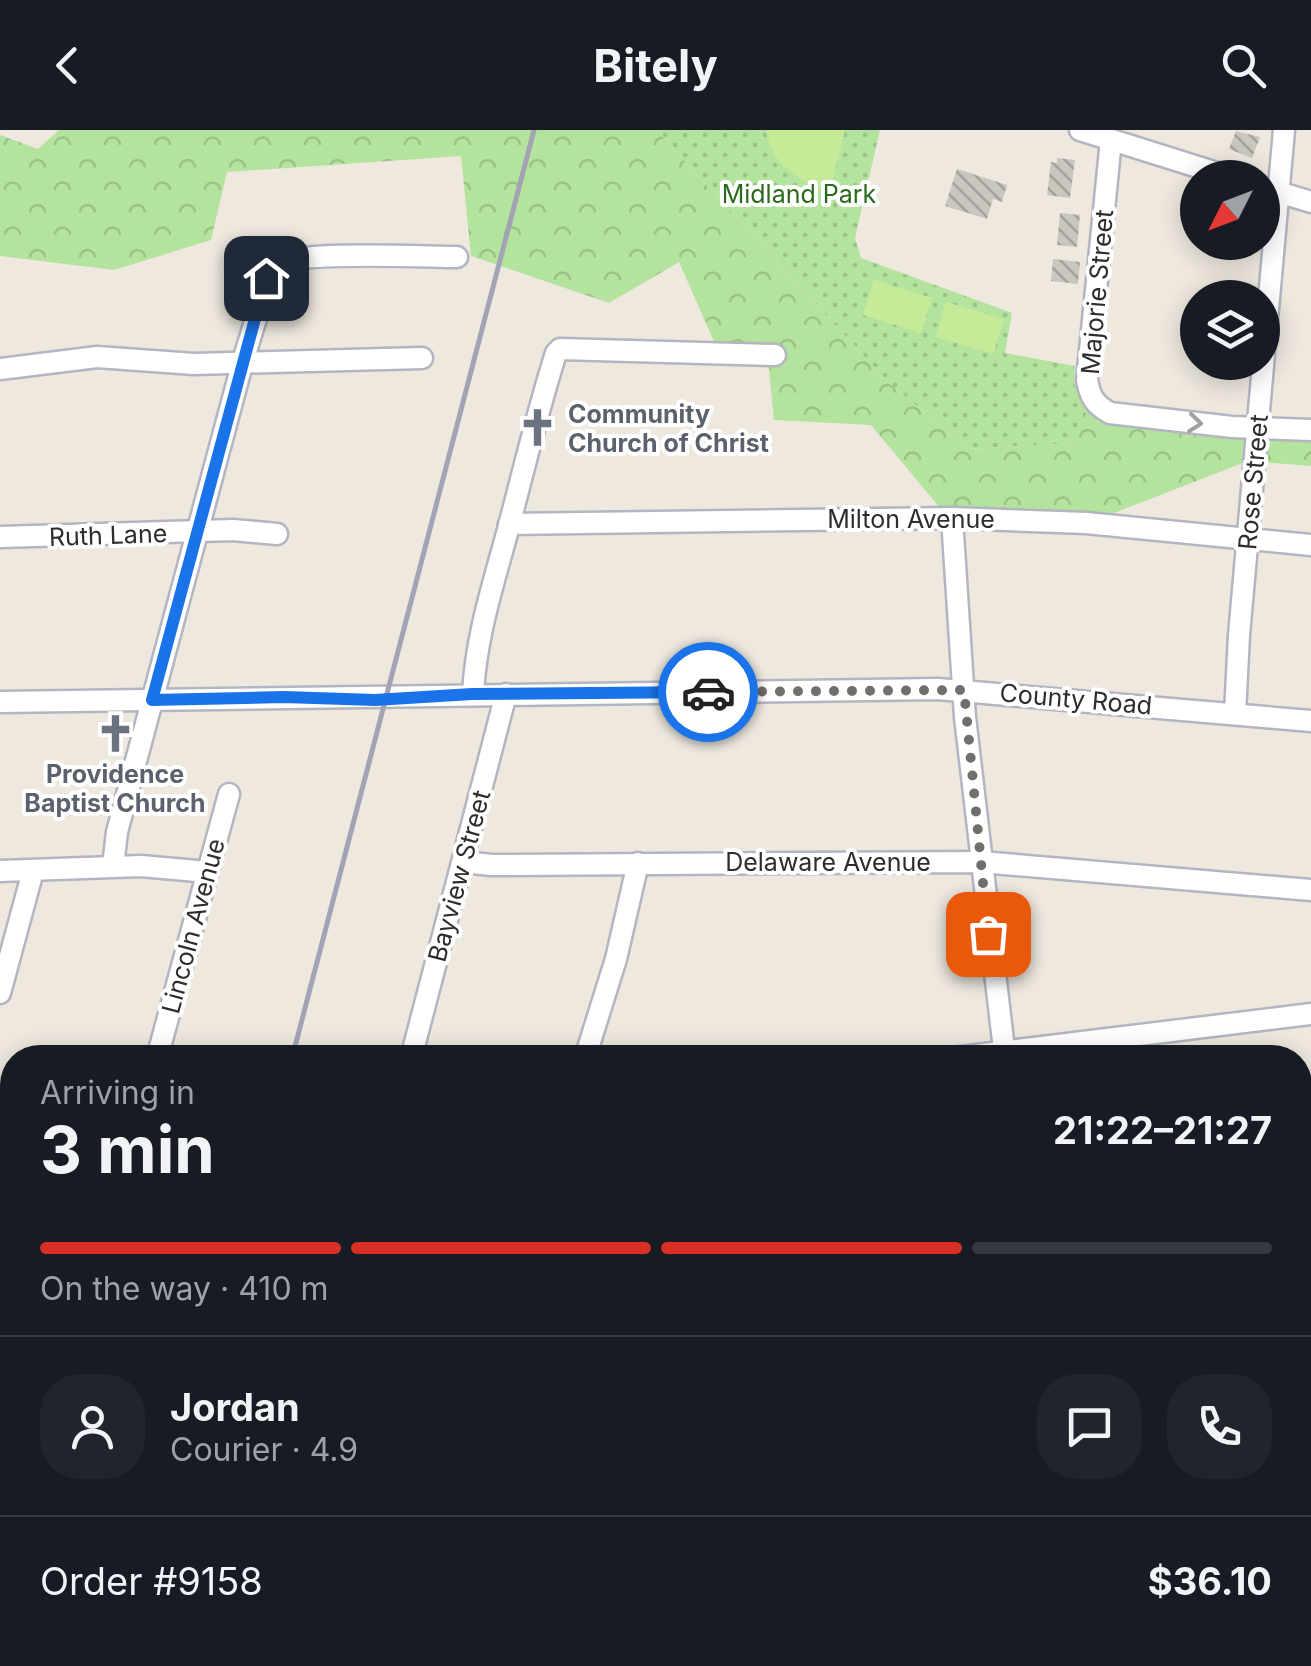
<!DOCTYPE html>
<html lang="en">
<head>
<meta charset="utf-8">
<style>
  body { margin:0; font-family:Inter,sans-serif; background:#20242c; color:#f1f3f6; height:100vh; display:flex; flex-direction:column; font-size:38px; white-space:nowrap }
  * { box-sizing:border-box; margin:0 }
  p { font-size:32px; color:#9ea1a6 }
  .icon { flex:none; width:55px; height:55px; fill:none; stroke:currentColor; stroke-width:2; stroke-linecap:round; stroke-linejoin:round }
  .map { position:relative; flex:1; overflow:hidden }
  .sheet { position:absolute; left:0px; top:915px; width:1312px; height:622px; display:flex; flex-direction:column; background:#171b24; border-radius:40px 40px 0 0; box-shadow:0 5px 25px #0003 }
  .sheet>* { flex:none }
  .needle { width:65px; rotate:228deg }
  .fabs { position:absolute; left:1180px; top:30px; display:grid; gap:20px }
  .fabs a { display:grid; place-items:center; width:100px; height:100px; border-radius:50%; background:#171b24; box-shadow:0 5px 25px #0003; font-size:50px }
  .pin { position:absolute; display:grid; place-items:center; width:85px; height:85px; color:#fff; margin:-42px; border-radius:20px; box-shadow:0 5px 15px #0006 }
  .courier { position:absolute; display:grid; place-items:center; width:100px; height:100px; margin:-50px; border:8px solid #1a73e8; border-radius:50%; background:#fff; color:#222; box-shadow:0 2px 12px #0007 }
  .summary em { font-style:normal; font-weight:700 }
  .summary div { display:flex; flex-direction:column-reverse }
  .summary { display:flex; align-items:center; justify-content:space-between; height:170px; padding:0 40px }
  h1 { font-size:65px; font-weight:700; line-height:75px }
  .bar { display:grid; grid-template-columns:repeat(4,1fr); gap:15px 10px; align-content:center; height:120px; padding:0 40px }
  .bar i { height:12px; border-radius:8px; background:#363941 }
  .bar .selected { background:#d93025 }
  .bar p { grid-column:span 4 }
  .line { display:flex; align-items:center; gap:25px; padding:0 40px; border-top:2px solid #363941 }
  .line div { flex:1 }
  .round { display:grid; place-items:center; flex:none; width:105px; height:105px; border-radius:40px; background:#20242c }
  header { display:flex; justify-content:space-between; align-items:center; height:130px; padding:0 40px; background:#171b24; font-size:45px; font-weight:700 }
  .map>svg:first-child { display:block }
  .grass { fill:url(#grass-dots) }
  .forest { fill:url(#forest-crowns) }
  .pitch { fill:#c7ea99 }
  .building { fill:url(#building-back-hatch) }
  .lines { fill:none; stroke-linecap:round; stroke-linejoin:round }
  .minor-casing { stroke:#b3b5c0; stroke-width:25 }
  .minor { stroke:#fff; stroke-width:20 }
  .rail { stroke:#a2a4b6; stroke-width:5 }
  .oneway { stroke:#a0a0a0 }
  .done { stroke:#716e6b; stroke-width:10; stroke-dasharray:0 18 }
  .route { stroke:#1a73e8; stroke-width:12 }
  .labels { text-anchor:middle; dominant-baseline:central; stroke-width:8; stroke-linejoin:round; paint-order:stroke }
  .park-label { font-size:25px; fill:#2b6a1c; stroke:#fff }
  .street-label { font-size:25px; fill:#2d2d2d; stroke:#fff }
  .worship-label { font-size:25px; font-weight:bold; fill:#5b616d; stroke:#fff; text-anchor:start }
</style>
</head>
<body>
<header><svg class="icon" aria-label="back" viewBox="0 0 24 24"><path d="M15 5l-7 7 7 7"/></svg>Bitely<svg class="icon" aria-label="search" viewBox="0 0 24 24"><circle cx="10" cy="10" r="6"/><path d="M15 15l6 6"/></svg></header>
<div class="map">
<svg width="1311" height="1536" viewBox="0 0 1311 1536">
  <defs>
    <pattern id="grass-dots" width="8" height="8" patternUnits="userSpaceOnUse" patternTransform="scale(2.5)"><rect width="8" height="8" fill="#b4e39d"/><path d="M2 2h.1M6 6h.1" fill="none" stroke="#9bc388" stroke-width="1.8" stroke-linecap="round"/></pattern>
    <pattern id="forest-crowns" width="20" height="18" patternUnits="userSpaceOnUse" patternTransform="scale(2.5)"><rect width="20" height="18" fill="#b4e39d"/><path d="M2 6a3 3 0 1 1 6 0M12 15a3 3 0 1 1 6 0" fill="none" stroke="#9bc388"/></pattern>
    <pattern id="building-back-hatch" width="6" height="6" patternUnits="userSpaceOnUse" patternTransform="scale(2.5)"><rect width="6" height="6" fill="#c9c5bf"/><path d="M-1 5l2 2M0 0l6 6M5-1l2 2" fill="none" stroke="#a4a09c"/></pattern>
  </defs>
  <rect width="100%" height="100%" fill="#eee8df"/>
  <path class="grass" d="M656,0H880L855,108L861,128L1012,183L1005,223L1075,236L1074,253L1087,281L1078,313L968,319L887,251Z"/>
  <g class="forest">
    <path d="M59,0H656L887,251L968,319L1077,313L1090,271L1255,291L1311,289V336L1248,331L1096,390L945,384L871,295L774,290L767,220L717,218L679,132L609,173L471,126L461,26L227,42L211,110L114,140L0,126V5L38,19Z"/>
    <path d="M1311,1062V1536H915L947,1525H1300V1063Z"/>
    <path d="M7,1274L12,1275V1371L0,1386V1279Z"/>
    <path d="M151,1525H638L640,1536H148Z"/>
  </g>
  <g class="pitch">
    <path d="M766,0H845L830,61C797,50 772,36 766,0Z"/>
    <path d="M874,150L932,168L921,203L863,185Z"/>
    <path d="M946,172L1004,189L993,224L936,207Z"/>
  </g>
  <g class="building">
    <path d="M1236,1L1260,7L1252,28L1229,19Z"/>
    <path d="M1057,28L1075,30L1070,68L1047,65L1051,32L1057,33Z"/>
    <path d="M957,39L1007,55L1002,72L993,69L987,89L945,76Z"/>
    <path d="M1060,83L1080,85L1077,117L1057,115Z"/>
    <path d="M1053,129L1080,132L1078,154L1051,151Z"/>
    <path d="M0,1047H4L12,1075L11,1107L0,1108Z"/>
  </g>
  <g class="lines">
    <defs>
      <g id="minor">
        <path d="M1080,0L1233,48"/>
        <path d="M1111,10L1087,250C1090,267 1095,275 1110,283L1232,297L1311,300"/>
        <path d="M1262,57L1311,72"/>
        <path d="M0,239L97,227L194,234L422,228"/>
        <path d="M952,388L965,587L1005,928"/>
        <path d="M509,394L952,388L1086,393L1311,415"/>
        <path d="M0,407L233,400L277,404"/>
        <path d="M473,564C476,505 494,452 509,396C524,338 538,280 556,223L560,219L775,225"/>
        <path d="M0,572L938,559L1311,591"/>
        <path d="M1235,584L1239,505L1284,0"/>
        <path d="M464,732L491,735L981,732L1311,760"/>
        <path d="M113,736L117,702L243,231L272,136C292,120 424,127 457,127"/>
        <path d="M0,741L141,736L208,742"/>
        <path d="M0,863L33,741"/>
        <path d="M157,928L229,664"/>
        <path d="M411,928L506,564"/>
        <path d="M585,928L616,829L638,733"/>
        <path d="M952,928L1311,884"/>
        <path d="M1300,1063L1311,1062"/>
      </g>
    </defs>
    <use href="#minor" class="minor-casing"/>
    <use href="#minor" class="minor"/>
    <g class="rail">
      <path d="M292,928L534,0"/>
      <path d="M119,1536L122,1525"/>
    </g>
  </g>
  <defs><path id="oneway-chevron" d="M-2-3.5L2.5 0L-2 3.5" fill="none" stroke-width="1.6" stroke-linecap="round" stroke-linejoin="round" transform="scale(2.5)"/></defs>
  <use class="oneway" href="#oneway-chevron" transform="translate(1195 293) rotate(6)"/>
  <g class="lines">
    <path class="done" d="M708,562L964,560L988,804"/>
    <path class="route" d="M266,148L152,570L284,567L375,570L472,564L708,562"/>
  </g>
  <defs>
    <symbol id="church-bare" viewBox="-9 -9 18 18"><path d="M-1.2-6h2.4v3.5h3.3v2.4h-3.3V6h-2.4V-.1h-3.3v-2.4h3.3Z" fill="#6b7280" stroke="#fff" stroke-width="2.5" paint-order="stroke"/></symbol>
  </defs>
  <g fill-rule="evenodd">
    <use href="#church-bare" x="510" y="270" width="55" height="55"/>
    <use href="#church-bare" x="88" y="576" width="55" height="55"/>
  </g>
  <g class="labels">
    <g class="park-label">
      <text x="799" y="64">Midland Park</text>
    </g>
    <g class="street-label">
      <text transform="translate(1097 162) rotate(-85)">Majorie Street</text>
      <text transform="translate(1253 352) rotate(-85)">Rose Street</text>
      <text x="911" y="389">Milton Avenue</text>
      <text transform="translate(108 405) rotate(-2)">Ruth Lane</text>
      <text transform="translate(1076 569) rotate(5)">County Road</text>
      <text x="828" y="732">Delaware Avenue</text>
      <text transform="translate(459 746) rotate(-75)">Bayview Street</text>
      <text transform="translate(193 796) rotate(-75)">Lincoln Avenue</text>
    </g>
    <g class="worship-label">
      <text x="568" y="284">Community<tspan x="568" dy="29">Church of Christ</tspan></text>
      <text x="115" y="644" text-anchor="middle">Providence<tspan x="115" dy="29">Baptist Church</tspan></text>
    </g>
  </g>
</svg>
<div class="fabs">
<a><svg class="needle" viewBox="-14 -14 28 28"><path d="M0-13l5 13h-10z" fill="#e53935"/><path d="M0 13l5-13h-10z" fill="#9ea1a6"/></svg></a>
<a><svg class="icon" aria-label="layers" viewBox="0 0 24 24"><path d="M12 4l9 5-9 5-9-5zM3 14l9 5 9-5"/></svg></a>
</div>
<div class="pin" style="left:988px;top:804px;background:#ea580c"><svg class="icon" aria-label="bag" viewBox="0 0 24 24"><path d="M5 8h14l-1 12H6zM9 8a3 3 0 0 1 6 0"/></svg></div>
<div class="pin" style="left:266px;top:148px;background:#1f2937"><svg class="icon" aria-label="home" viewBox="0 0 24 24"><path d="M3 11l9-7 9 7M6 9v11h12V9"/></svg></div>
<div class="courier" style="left:708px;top:562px"><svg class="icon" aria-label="car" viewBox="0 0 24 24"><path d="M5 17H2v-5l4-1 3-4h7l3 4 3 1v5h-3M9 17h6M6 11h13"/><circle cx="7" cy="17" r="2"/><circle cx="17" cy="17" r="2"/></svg></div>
<section class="sheet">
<div class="summary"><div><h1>3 min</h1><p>Arriving in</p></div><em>21:22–21:27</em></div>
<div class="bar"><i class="selected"></i><i class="selected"></i><i class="selected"></i><i></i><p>On the way · 410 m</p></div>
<div class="line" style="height:180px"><a class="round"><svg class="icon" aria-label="person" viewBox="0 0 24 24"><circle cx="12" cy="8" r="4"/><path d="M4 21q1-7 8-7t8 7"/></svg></a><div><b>Jordan</b><p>Courier · 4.9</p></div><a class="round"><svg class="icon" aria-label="chat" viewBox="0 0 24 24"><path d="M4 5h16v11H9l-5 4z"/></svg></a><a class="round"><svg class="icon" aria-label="phone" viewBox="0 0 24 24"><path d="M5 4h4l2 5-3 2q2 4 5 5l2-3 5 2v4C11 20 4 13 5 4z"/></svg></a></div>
<div class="line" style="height:130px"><div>Order #9158</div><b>$36.10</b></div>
</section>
</div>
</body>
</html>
